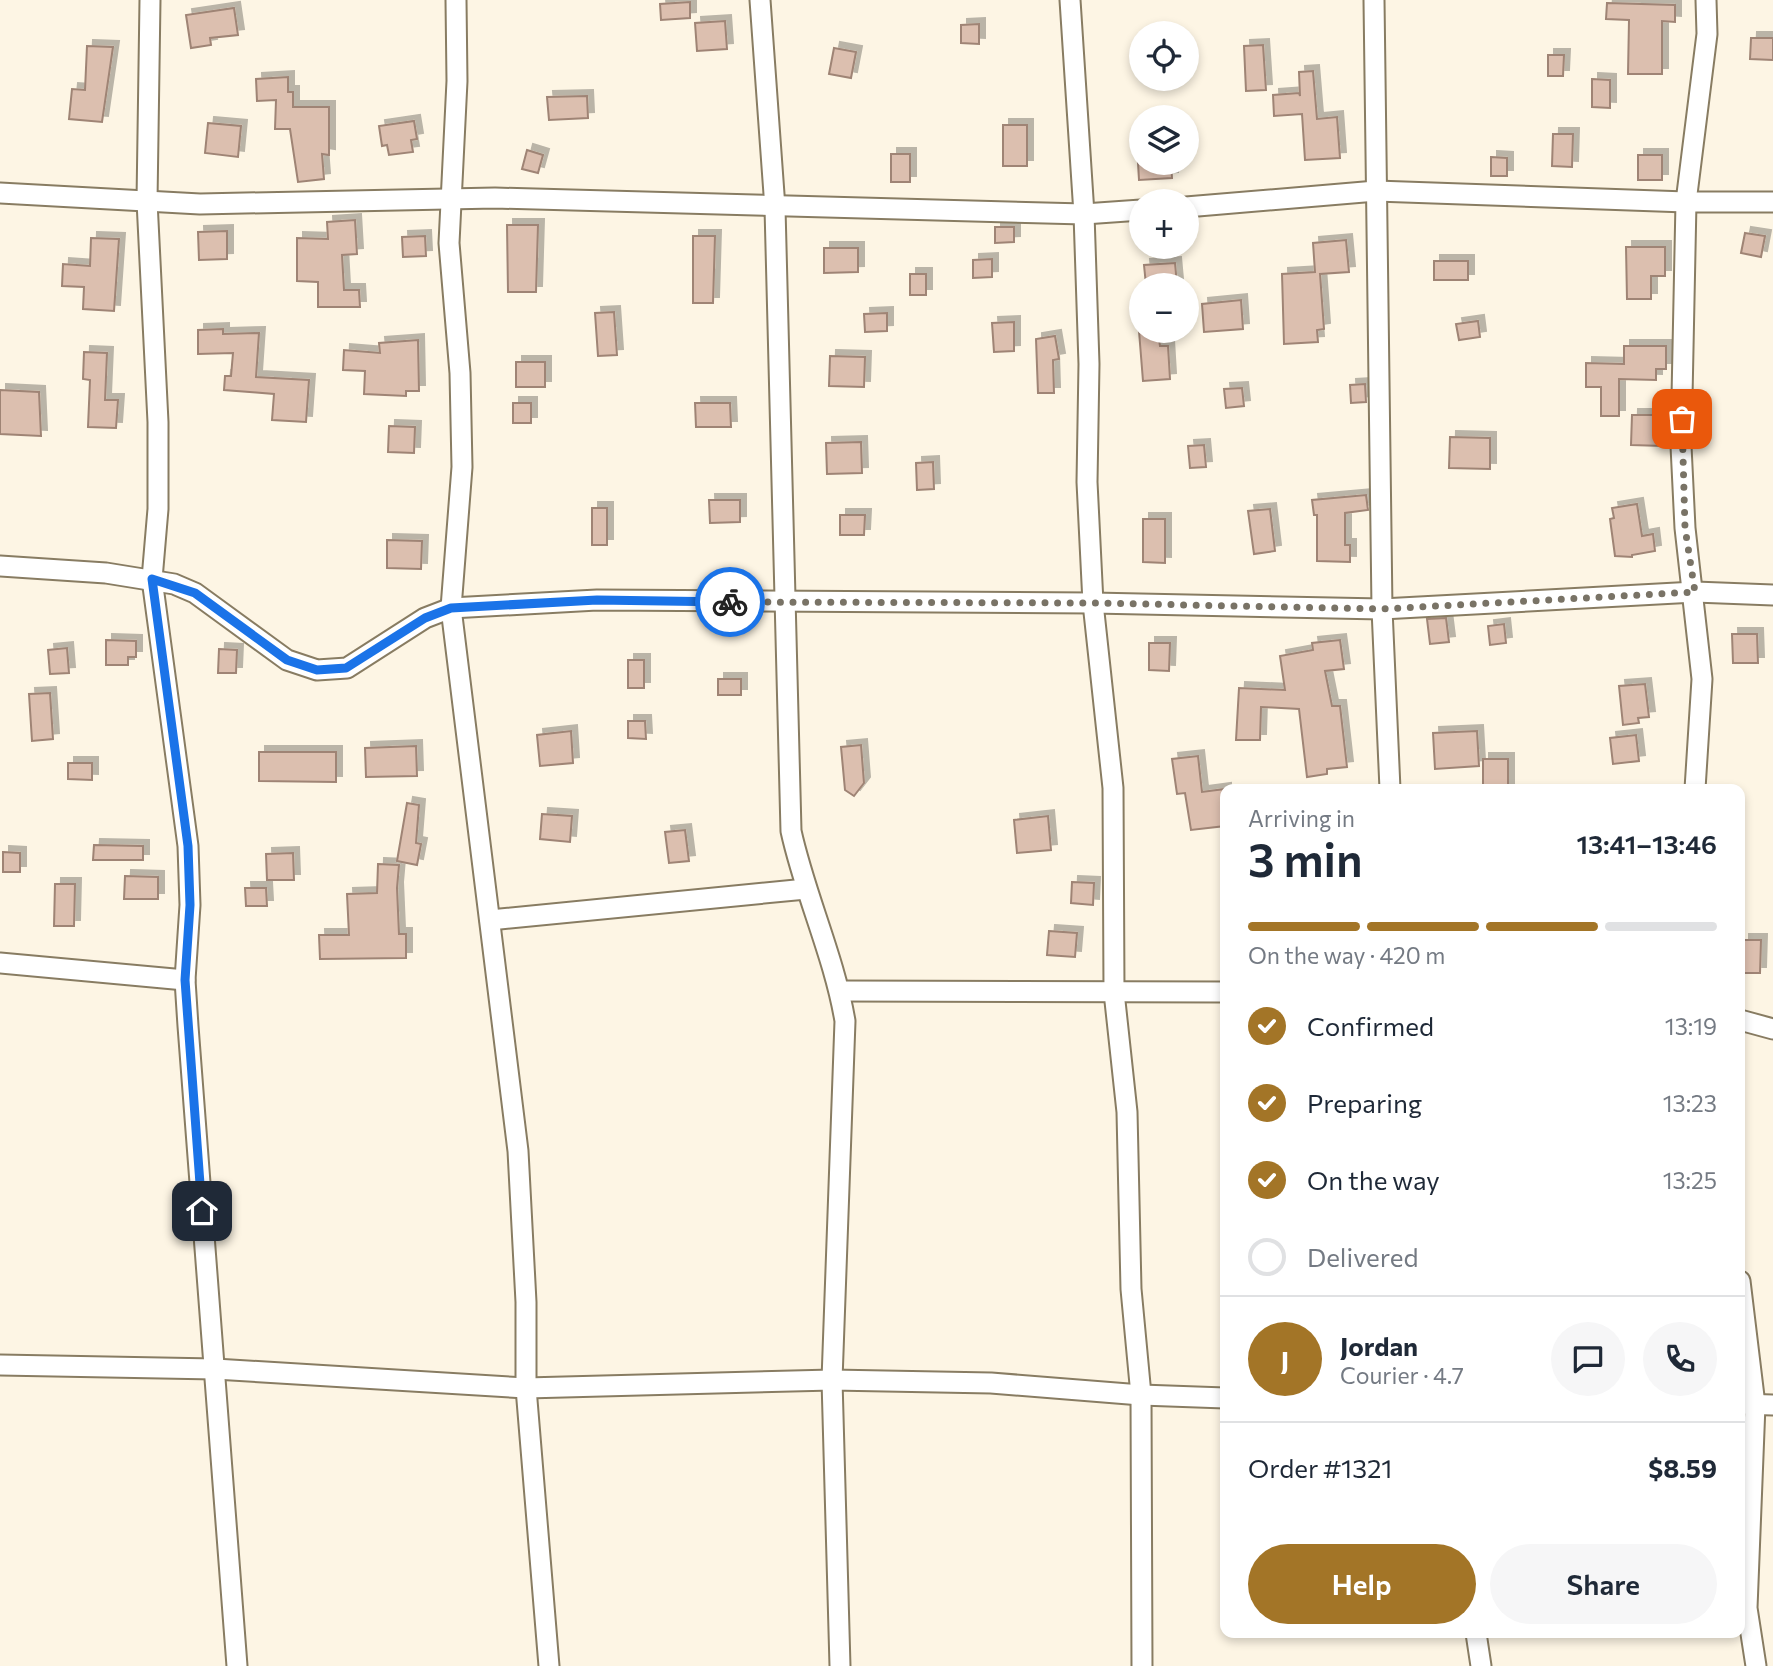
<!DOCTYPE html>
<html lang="en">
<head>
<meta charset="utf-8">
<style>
  body { margin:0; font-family:Commissioner,sans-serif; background:#f6f6f7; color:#1f2937; height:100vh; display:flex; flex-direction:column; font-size:26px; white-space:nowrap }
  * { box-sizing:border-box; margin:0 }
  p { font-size:23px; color:#747a83 }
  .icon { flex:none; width:38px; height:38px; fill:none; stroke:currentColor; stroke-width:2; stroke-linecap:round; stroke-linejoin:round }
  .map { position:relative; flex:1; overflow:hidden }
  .side { position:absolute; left:1220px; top:784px; width:525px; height:854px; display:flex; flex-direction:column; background:#fff; border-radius:14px; box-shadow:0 4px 10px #0003 }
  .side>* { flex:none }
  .fabs { position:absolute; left:1129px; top:21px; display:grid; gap:14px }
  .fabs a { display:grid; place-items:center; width:70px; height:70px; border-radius:50%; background:#fff; box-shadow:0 4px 10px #0003; font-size:35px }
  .pin { position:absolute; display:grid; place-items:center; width:60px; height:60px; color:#fff; margin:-30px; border-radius:14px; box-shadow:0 4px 10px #0006 }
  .courier { position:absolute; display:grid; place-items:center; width:70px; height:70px; margin:-35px; border:5px solid #1a73e8; border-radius:50%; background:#fff; color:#222; box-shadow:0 2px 9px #0007 }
  .summary em { font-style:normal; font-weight:600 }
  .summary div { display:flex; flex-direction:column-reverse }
  .summary { display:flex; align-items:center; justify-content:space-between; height:119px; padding:0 28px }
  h1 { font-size:46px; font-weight:600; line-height:52px }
  .bar { display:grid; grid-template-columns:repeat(4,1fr); gap:10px 7px; align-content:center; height:84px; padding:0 28px }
  .bar i { height:9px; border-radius:5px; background:#e0e1e3 }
  .bar .selected { background:#a37527 }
  .bar p { grid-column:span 4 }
  .line { display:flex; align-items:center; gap:18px; padding:0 28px; border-top:2px solid #e0e1e3 }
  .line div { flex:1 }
  .round { display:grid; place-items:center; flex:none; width:74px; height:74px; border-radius:37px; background:#f6f6f7 }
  ol { padding:0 28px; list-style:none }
  li { display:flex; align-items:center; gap:21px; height:77px }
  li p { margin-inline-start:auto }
  li .icon { padding:7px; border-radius:50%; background:#a37527; color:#fff; stroke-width:4 }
  li:last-child { color:#747a83 }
  li i { width:38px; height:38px; border:4px solid #e0e1e3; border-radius:50% }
  .action { display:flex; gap:14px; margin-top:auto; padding:14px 28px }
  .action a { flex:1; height:80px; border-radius:42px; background:#a37527; color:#fff; font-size:28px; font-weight:600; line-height:80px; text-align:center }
  .action a+a { background:#f6f6f7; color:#1f2937 }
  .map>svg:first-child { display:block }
  .building { fill:#dcbfaf; stroke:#9f8475; stroke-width:2; filter:url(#shadow) }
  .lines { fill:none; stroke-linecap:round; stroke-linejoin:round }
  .minor-casing { stroke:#887c62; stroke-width:23 }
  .minor { stroke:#fff; stroke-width:19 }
  .done { stroke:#797366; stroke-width:7; stroke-dasharray:0 12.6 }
  .route { stroke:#1a73e8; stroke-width:9 }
</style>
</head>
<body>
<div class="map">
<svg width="1773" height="1666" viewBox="0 0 1773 1666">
  <defs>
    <filter id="shadow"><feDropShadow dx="6" dy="-6" stdDeviation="0" flood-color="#0004"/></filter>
  </defs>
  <rect width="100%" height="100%" fill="#fdf5e4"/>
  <g class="building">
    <path d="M690,2V18L661,20L660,4Z"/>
    <path d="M1607,3L1675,5V22L1662,21V74H1628L1629,20L1606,19Z"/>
    <path d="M234,8L238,35L210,38L211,45L191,48L186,15Z"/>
    <path d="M725,21L727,49L697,51L695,23Z"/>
    <path d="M979,24V44L961,43V25Z"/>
    <path d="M1751,38H1773V60L1750,59Z"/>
    <path d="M1263,45L1266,90L1246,91L1244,46Z"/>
    <path d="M87,46L113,47L102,122L69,119L72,89L85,90Z"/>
    <path d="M834,48L856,52L851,78L829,74Z"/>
    <path d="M1548,55H1564L1563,76H1548Z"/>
    <path d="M1313,71L1317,119L1337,117L1340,158L1305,160L1302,114L1274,116L1273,95L1299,93L1300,96L1299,72Z"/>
    <path d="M288,77V92H293V107H329V155L322,154L324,179L298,182L290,129H275L276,100L257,101L256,79Z"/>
    <path d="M1592,79L1610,80V108L1592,107Z"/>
    <path d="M587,96L588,118L549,120L547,97Z"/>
    <path d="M414,121L417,139L411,140L413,152L389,155L387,145L382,146L379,126Z"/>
    <path d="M208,123L241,126L238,157L205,153Z"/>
    <rect x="1003" y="125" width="24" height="41"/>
    <path d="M1553,134H1573L1572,167L1552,166Z"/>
    <path d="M527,150L543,155L538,173L522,169Z"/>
    <rect x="891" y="154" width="19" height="28"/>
    <rect x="1638" y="155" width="24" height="25"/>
    <path d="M1491,157L1507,158V176H1491Z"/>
    <path d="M1138,163H1171L1172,178L1139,180Z"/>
    <path d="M355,220L357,254L342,255L344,290H359L360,307H318V282L297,281V238L328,239L327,222Z"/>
    <path d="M507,225H538L536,292H508Z"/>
    <path d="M995,227H1014V242L995,243Z"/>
    <path d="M227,231V259L199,260L198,232Z"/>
    <path d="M1745,233L1765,236L1761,257L1741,253Z"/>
    <path d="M425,236L426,256L403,257L402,237Z"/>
    <path d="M693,236H715L713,303H693Z"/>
    <path d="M91,238L119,239L114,311L83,309L84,287L62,286L63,264L90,266Z"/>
    <path d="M1346,240L1349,272L1320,274L1324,329L1317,330L1318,342L1284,344L1282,274L1315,272L1313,243Z"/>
    <path d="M1626,247H1665V276H1651V299H1627Z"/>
    <path d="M824,248H858V272L824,273Z"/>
    <path d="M992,259V277L973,278V260Z"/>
    <rect x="1434" y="261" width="34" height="19"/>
    <path d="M1175,263L1177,285H1146L1144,265Z"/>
    <rect x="910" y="274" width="16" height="21"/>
    <path d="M1241,300L1243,329L1204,332L1202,304Z"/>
    <path d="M614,312L617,355L598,356L595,313Z"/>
    <path d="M887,313V331L865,332L864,314Z"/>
    <path d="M1478,321L1480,337L1459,340L1456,324Z"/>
    <path d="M1014,322V351L994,352L992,323Z"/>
    <path d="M223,329V334L259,333L256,377L309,380L306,422L272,420L274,394L224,390L225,376H231L233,353L198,354V330Z"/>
    <path d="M1139,331H1158L1160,346H1168L1170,379L1143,381Z"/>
    <path d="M1055,336L1059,359L1053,360L1054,393H1038L1036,339Z"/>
    <path d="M418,340L419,391H406V396L364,394L365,371L343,370L344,350L380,353L379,343Z"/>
    <path d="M1624,346H1666V369H1656V380L1619,379V416H1601V387H1586V363L1624,364Z"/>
    <path d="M84,352L107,353L105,400H118L116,428L88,427L90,380L83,379Z"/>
    <path d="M830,356L865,357L864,387L829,386Z"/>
    <rect x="516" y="362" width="29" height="25"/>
    <path d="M1365,384L1366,402L1351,403L1350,385Z"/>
    <path d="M1242,388L1244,406L1226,408L1224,389Z"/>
    <path d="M0,390L39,392L41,436L0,434Z"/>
    <rect x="513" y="403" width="18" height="20"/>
    <path d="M695,403H730L731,427H696Z"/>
    <path d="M1632,415H1663V446L1631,445Z"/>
    <path d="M389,426L415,427L414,453L388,452Z"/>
    <path d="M1450,437L1490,438V469L1449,468Z"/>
    <path d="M861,442L862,473L827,474L826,443Z"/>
    <path d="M1204,445L1206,467L1190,468L1188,446Z"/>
    <path d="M933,462L934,489L917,490L916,463Z"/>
    <path d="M1366,495L1368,510L1345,513V545H1350V562L1317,561V515H1314L1312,500Z"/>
    <path d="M709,500H740V522L710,523Z"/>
    <path d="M1637,504L1642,536L1653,534L1655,551L1632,555V557L1615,556L1610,519L1614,518L1612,508Z"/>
    <rect x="592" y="508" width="15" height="37"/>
    <path d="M1270,509L1275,551L1254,554L1248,511Z"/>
    <path d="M840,515H865L864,535H840Z"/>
    <path d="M1143,519H1165V563L1143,562Z"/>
    <path d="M387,540L422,541L421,569L387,568Z"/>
    <path d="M1446,618L1449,642L1430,644L1427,619Z"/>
    <path d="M1504,624L1506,643L1490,645L1488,626Z"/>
    <path d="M1732,634H1757L1758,663H1733Z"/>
    <path d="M106,640L136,641V657H128V665H106Z"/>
    <path d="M1340,640L1344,669L1325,671L1332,706H1340L1347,767L1327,769V774L1307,777L1299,709L1261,707L1260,740H1236L1239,688L1285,690L1280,656L1313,650L1312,643Z"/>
    <path d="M1149,643H1170L1169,671L1149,670Z"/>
    <path d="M67,648L69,673L50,674L48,650Z"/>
    <path d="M219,649L237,650L236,673H218Z"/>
    <rect x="628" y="660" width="16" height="28"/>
    <rect x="718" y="679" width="23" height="16"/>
    <path d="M1645,684L1649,717L1638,718L1639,723L1623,725L1619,686Z"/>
    <path d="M50,693L53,739L32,741L29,694Z"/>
    <path d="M628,721H645L646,739L628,738Z"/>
    <path d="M571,731L573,763L540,766L537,735Z"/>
    <path d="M1477,731L1479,766L1435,769L1433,733Z"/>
    <path d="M1636,735L1639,761L1613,764L1610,738Z"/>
    <path d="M861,745L864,783L854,796L845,790L841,747Z"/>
    <path d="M416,746L417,776L366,777L365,748Z"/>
    <path d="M259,752H336V782L259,781Z"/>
    <path d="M1198,756L1202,792L1225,789V826L1191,830L1185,793L1177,794L1172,759Z"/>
    <rect x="1483" y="759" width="25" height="30"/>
    <path d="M68,763H92V780L68,779Z"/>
    <path d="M407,803L419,805L416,843L421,844L417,865L397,861Z"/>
    <path d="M542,814L572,816L570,842L540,839Z"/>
    <path d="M1048,816L1051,850L1017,853L1014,820Z"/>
    <path d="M685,830L689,861L669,863L665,832Z"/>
    <path d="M94,845L143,846V860H93Z"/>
    <path d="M3,852L20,853V872H3Z"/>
    <path d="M293,853L294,880H267L266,854Z"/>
    <path d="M378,864L399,865L397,888L399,934H406V958L320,959L319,935H349L347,894L377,893Z"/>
    <path d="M125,876L158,877V899H124Z"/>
    <path d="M1072,882L1094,883L1093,905L1071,903Z"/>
    <path d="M55,884H75L74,926H54Z"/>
    <path d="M245,888H266L267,906H246Z"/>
    <path d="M1049,931L1077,933L1075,957L1047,955Z"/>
    <path d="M1743,940H1761L1760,973H1740V951H1743Z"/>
  </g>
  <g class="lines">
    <defs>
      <g id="minor">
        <path d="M150,0L147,201L158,422V509L152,579L188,846L190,905L185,980L188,1026L237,1666"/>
        <path d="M456,0L457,81L449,243L460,373L462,467L451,608L518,1151L526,1302V1388L549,1666"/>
        <path d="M760,0L775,208L791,831C805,895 834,956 845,1021L832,1380L840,1666"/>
        <path d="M1070,0L1084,214L1089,364L1087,482L1093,603L1113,788L1114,992L1127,1112L1131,1289L1141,1395L1142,1666"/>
        <path d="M1374,0L1382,609L1390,789"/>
        <path d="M0,193L200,204L495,198L1084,214L1141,210"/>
        <path d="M1186,207L1376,191L1686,202H1773"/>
        <path d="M0,566L106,573L174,584L195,593L287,660L317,670L347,668L425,618L451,608L597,600L1093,603L1382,609L1695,592L1773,595"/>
        <path d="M1695,789L1702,679L1685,528L1681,446L1686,202L1707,34L1706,0"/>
        <path d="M490,920L806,889"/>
        <path d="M0,963L185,980"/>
        <path d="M840,991L1225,992"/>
        <path d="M1740,1020L1773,1029"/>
        <path d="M1740,1281L1755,1405L1747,1608L1756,1666"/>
        <path d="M0,1365L215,1369L526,1388L832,1380L991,1383L1141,1395L1225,1398"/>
        <path d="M1740,1404L1773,1405"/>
        <path d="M1476,1633L1481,1666"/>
      </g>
    </defs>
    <use href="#minor" class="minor-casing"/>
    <use href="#minor" class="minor"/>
  </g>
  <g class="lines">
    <path class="done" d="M730,602L1093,603L1382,609L1695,592L1685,528L1682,419"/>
    <path class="route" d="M202,1211L185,980L190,905L188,846L152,579L195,593L287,660L317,670L346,668L425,618L451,608L597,600L730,602"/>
  </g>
</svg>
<div class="fabs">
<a><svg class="icon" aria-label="locate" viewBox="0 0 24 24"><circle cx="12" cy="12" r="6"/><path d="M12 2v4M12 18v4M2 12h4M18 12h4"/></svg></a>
<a><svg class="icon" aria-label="layers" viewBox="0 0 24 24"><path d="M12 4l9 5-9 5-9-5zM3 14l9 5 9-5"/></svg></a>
<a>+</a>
<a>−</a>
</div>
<div class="pin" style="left:1682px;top:419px;background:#ea580c"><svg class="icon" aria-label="bag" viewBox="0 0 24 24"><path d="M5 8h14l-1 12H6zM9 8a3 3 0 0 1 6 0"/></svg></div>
<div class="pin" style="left:202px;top:1211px;background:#1f2937"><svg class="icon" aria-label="home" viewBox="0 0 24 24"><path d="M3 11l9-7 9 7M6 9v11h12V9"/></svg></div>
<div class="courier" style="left:730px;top:602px"><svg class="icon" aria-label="bike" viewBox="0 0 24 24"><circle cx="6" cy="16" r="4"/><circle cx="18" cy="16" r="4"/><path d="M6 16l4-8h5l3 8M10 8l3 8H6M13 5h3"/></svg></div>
<section class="side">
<div class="summary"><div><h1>3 min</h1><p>Arriving in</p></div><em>13:41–13:46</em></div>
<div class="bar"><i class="selected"></i><i class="selected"></i><i class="selected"></i><i></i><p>On the way · 420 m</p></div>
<ol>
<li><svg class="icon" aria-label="check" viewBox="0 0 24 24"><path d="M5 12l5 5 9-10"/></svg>Confirmed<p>13:19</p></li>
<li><svg class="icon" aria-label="check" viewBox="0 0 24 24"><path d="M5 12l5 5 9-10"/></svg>Preparing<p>13:23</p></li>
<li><svg class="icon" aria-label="check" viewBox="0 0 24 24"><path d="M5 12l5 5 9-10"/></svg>On the way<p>13:25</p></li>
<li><i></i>Delivered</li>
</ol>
<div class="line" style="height:126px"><b class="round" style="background:#a37527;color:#fff">J</b><div><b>Jordan</b><p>Courier · 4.7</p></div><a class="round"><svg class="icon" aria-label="chat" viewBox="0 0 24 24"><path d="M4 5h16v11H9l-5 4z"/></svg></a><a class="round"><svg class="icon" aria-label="phone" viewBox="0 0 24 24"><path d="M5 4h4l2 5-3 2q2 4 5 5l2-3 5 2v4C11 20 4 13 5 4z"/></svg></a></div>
<div class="line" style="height:91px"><div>Order #1321</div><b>$8.59</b></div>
<div class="action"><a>Help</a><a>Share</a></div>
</section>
</div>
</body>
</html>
